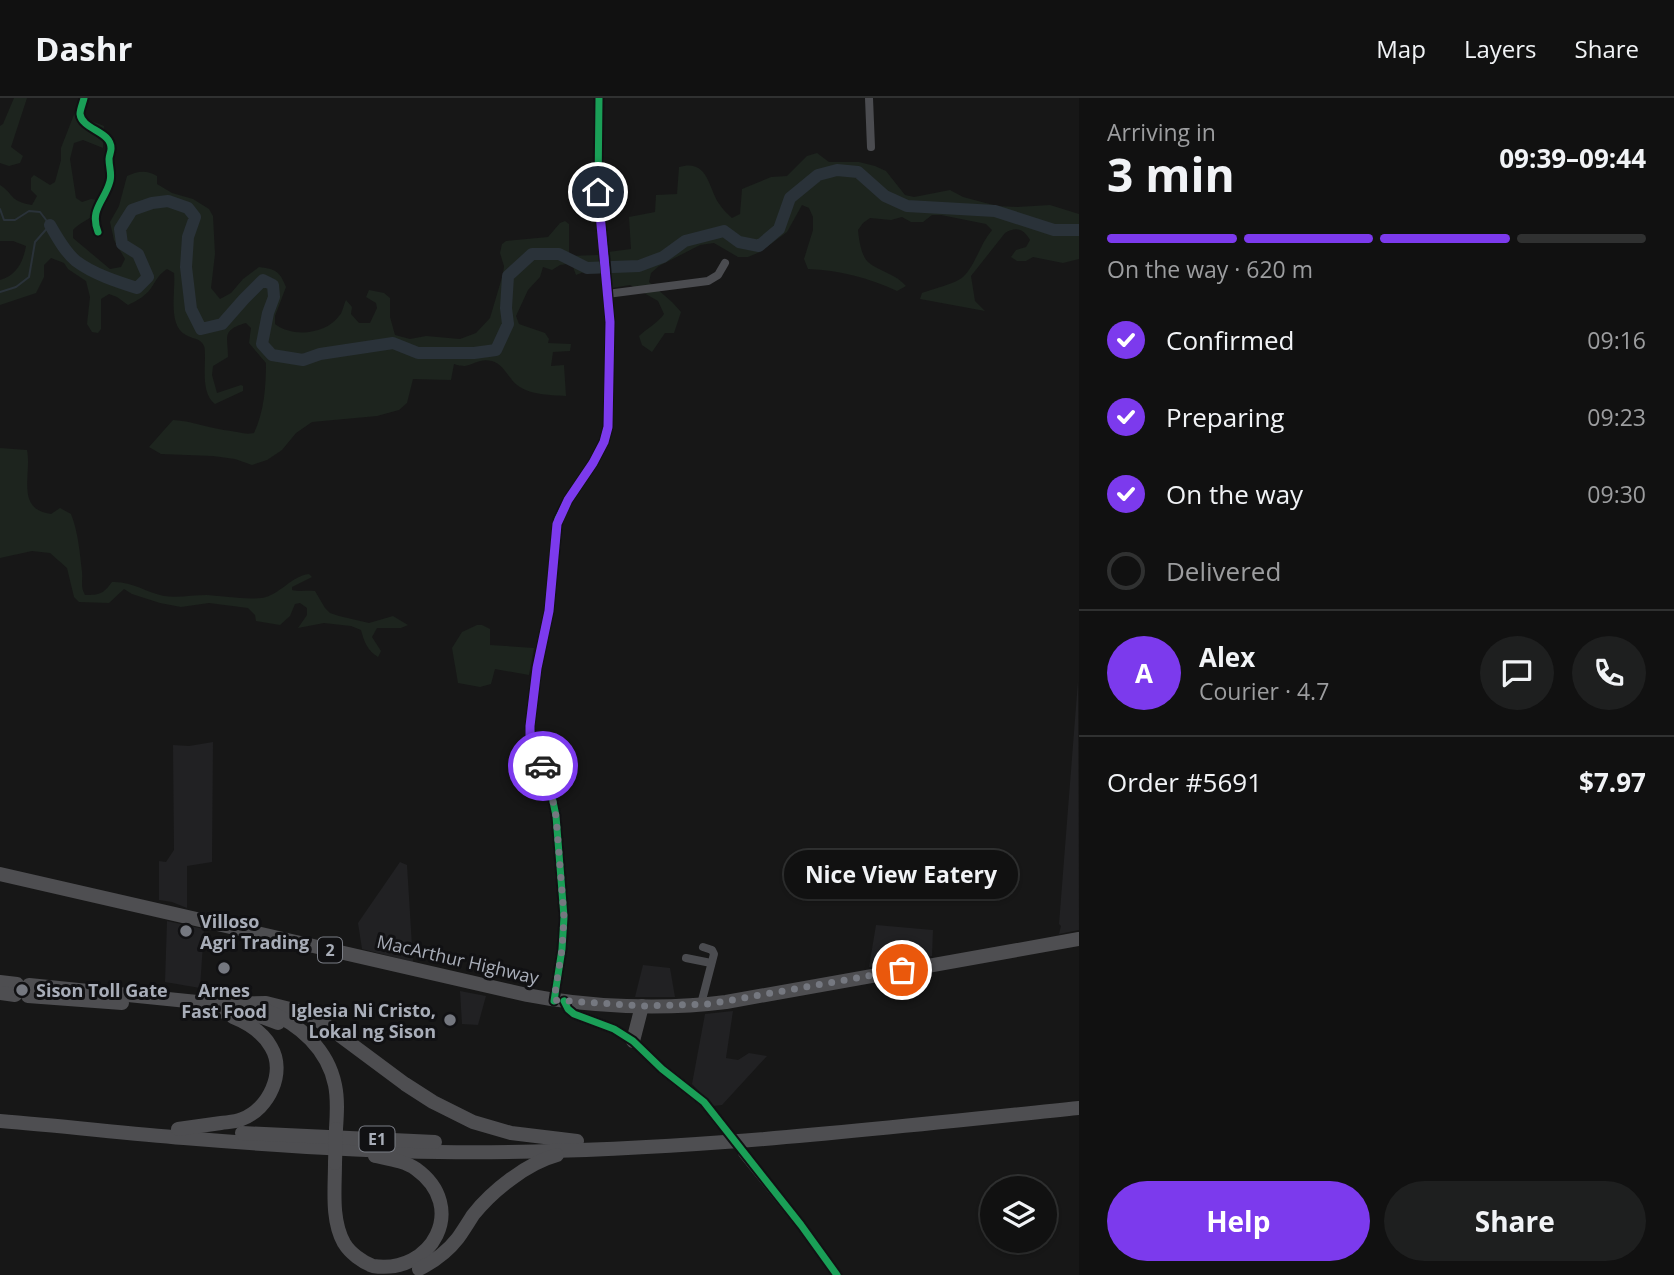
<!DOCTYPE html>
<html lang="en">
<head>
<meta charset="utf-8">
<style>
  body { margin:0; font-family:"Open Sans",sans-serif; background:#1e1f1f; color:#f1f3f6; height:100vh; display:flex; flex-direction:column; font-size:26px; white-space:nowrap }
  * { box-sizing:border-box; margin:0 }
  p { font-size:23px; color:#9c9d9f }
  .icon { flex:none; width:38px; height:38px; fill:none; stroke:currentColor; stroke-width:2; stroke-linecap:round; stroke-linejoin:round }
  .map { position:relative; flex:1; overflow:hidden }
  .side { display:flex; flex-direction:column; background:#111; width:595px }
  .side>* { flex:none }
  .fabs { position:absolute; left:980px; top:1078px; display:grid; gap:14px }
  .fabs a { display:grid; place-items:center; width:77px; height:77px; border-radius:50%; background:#111; box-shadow:0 2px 5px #0004,0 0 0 2px #303131; font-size:35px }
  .pin { position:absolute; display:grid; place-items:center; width:60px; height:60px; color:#fff; margin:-30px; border:4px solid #fff; border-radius:50%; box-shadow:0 2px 7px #0007 }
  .courier { position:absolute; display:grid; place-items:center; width:70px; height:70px; margin:-35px; border:5px solid #7c3aed; border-radius:50%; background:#fff; color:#222; box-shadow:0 2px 9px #0007 }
  .bubble { position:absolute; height:49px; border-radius:24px; background:#111; box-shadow:0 2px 5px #0004,0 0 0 2px #303131; font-size:23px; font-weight:700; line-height:49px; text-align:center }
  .summary em { font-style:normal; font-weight:700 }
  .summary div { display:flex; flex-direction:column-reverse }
  .summary { display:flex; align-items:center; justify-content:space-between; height:119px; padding:0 28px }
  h1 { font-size:46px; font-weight:700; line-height:52px }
  .bar { display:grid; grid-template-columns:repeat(4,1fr); gap:10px 7px; align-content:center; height:84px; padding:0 28px }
  .bar i { height:9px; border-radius:5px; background:#303131 }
  .bar .active { background:#7c3aed }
  .bar p { grid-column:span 4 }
  .line { display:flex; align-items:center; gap:18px; padding:0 28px; border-top:2px solid #303131 }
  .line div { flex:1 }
  .round { display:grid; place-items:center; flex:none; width:74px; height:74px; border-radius:37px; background:#1e1f1f }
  ol { padding:0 28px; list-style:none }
  li { display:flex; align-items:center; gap:21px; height:77px }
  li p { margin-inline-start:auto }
  li .icon { padding:7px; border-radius:50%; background:#7c3aed; color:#fff; stroke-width:4 }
  li:last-child { color:#9c9d9f }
  li i { width:38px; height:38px; border:4px solid #303131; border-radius:50% }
  .button { display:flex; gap:14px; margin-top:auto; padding:14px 28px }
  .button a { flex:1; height:80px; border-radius:42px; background:#7c3aed; color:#fff; font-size:28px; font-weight:700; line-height:80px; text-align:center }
  .button a+a { background:#1e1f1f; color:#f1f3f6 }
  header { display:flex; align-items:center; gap:42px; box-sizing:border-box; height:98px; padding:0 35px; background:#111; border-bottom:2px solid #303131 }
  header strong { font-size:33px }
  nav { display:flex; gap:38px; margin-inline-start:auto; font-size:24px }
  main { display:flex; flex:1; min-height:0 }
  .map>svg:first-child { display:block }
  .built { fill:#212123 }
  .green { fill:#1d241e }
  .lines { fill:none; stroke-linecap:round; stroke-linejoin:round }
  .stream { stroke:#2a3239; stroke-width:2 }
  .river { stroke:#2a3239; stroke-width:12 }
  .street { stroke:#4b4c50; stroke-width:8 }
  .secondary { stroke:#4a4a4e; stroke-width:10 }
  .highway { stroke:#4e4e51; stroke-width:14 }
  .highway-bridge { stroke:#4e4e51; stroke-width:14 }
  .cycleway-casing { stroke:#111113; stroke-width:11 }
  .cycleway { stroke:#1a9f57; stroke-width:7 }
  .done { stroke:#757880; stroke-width:7; stroke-dasharray:0 12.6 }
  .route { stroke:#7c3aed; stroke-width:9 }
  .poi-dot { fill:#757880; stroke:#111113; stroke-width:2.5 }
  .labels { text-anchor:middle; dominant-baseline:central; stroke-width:6; stroke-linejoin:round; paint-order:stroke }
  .shield { fill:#111113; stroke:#7b7e86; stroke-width:2 }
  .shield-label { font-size:16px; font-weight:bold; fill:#a8adb8 }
  .poi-label { font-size:18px; font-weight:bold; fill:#a8adb8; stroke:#111113; text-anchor:start }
  .street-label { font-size:18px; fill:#a8adb8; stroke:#111113 }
</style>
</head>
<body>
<header>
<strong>Dashr</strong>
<nav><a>Map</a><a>Layers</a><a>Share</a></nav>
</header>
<main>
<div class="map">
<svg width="1079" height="1177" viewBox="0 0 1079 1177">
  <rect width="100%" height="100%" fill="#171717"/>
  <g class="built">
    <path d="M1078,583L1079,832L1059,836L1061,828L1059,826Z"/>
    <path d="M213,644L212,764L187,768V810L172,804L159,802V763L166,764L174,752L173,647L189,648Z"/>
    <path d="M400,764L407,767L413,864L362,851L358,825Z"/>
    <path d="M167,823L204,831L200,890L165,884Z"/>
    <path d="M876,827L933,832L932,858L869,869Z"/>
    <path d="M643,867L670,870L675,899H635Z"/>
    <path d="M460,893L486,898L478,927L462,926Z"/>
    <path d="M733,913L726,960L738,962L749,955L767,958L722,1007L713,1008L692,986L705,916Z"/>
  </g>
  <g class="green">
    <path d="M14,0H27L11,49L23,58L20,65L9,68L0,65V28L3,26Z"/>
    <path d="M75,14L84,20L104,28L103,50L83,42L74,45L70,61L76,100L82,104L91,101L107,104C101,118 83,121 73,132V140L110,171L121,169L125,161L114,142L110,124L119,108L127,78C139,73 146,72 157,78V86L172,95L193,101L209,111L213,118L215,156L211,190L220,201L231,195L243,181L259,169C275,171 280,173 286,189L275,218V226C293,240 326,236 339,218C343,214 343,208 346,202L352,209L351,216L359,225H370L377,210L376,205L366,199L369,192L384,195L390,200V219L395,237L410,241L426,238L460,241L476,235L490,220L503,176L504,168L500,155L502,146L506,143L548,139L560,125L565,123L569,126V158L598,157L600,172L584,174L576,177L573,169L567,166L560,167L552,172L543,169L540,179L528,192L516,218L519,226L545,235L549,241L548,245L571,246L570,253L553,254L551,268L564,267L566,298C549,297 524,297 512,282C506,275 502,266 492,263C480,260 475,266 465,268C462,268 456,267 454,266L451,282L413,281L407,305L399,312L377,318L312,324L296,335L282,352L267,362L252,367L235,361L213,358L161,356L149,349L173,322C193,323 211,331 231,333C239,334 245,337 254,335C264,314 266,289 266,265L249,245L251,230L246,225C221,232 228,239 228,259L213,268L212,277L217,295L241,287L243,288V293L215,306C202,296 205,274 205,259C205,257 205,250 204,248C201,240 192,241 186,237C167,227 176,193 174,175L167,171C157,177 155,186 148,194C142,200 136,203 128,207L117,199L109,196L101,201V231L98,235L92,234L87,226L90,199L86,183L68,171L64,165L51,160L44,167V179L36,195L0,207V182C17,177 23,164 26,148L13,143H0V87C15,97 9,103 32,107L37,98L31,92V80L34,77L50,87L55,84L61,62V50Z"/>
    <path d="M817,55L829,64H859L875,68L886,73L905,97L914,99L950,92L963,99L997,108L1017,109L1050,107L1079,116V161L1063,165L1033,159L1026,163H1017L1011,159L1016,152L1026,149L1030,142C1024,131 1016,128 1005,135L971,178L975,203L985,213L920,201L922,195C932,191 955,186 963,179C975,168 980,146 992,132L986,126L941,117H932L923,124H911L902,119L891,122L870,120L863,125L858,132C859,142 861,157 868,164C880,174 896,176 906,188L897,193C869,180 839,172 808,171L804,161L813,132V119L809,110L802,107L787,134L760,154L748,159H738L714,145L700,147L659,168L651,175L649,184L672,204L681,214L674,235H665L652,254L642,247L639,238C647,230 658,225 664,216L658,203L630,187L612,190L608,154L631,151L629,119L655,114L656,97L677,96L679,69C709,60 708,91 720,107C723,112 728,116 732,120L740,116L742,91L771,79L787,78L807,58Z"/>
    <path d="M0,350L27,352C32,377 15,411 51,416L60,410L71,416C78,433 80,456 82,474C83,483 80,488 85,497C100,497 103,496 112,484C132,483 145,494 164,498C178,500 193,497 207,497C225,498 244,502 262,500C280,497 291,478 309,476L312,479L292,489V492C300,494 307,492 315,493L325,510L330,515L339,518L369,525L393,518L408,527L401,530H377L372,539L381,553L378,559C368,553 364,544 361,532L351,528L324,525L298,530L307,517V510L300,505L295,506L290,518L280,527L256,523L255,517L248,510L209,505L181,509L160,505L132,496L124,491L109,505L79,504L74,499L67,470L50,455L32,453L0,460Z"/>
    <path d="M477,527H482L490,531V547L534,550L529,577L495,571L491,586L480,589L458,585L452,550L462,534Z"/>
  </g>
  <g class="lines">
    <path class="stream" d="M0,111L4,122H15L29,113L40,114L50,127L35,144L29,179L16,189L0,194"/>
    <path class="river" d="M50,127C57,139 65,154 76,163C93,176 118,184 137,190L148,179L138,156L122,146L120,131L132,112L152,105L168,103L188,110L195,119L188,139L186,169L191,211L201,231L222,226L244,201L263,182L273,187L274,199L268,215L262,246L272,257L303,262L320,256L393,245L418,255H474L496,252L508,226L506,210L508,178L532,156H559L587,170L639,168L663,159L685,143L724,133L739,144L759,148L779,131L790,100L818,77L837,72L858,74L885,98L907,108L995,113L1054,132H1079"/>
    <g class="street">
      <path d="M84,0C83,5 80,11 80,16C82,32 112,33 111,51C111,54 109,58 109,61C109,69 112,76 110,83C105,103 89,111 98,134"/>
      <path d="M869,0L871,49"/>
      <path d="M607,196L708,183L718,177L725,165"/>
      <path d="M686,860L711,865"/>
      <path d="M701,906L714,856L712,852L703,849"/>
    </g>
    <g class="secondary">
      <path d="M554,903L562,851L564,819L556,718L549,684L532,643L530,628L537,570L549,513L558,421L568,402L593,365L604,344L608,329L610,224L605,161L598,94L599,0"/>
      <path d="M564,903L568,911L574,916L614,931L633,943L662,971L704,1004L721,1026"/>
      <path d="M743,1055L801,1127L837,1177"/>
    </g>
    <g class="highway">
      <path d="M0,776L527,897C589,909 663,912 726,904L1079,841"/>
      <path d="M0,884L17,886"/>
      <path d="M29,887L227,907"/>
      <path d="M0,895L15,897"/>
      <path d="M28,898L122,905"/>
      <path d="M219,906L266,905L306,915L327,928L405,986L433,1004L473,1024L511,1035L577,1043"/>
      <path d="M219,913L262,919L278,925"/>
      <path d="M267,913C300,926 328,952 335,987C338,1001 337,1016 336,1031"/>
      <path d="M633,943L642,908"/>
      <path d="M0,1023C62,1028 123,1035 184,1040C269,1047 354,1053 439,1054C654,1057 866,1032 1079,1010"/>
      <path d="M178,1031C192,1029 207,1027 221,1025C228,1024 236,1024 242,1021C269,1011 286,974 271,949C263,935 248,925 233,919"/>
      <path d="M242,1035L435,1044"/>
      <path d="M335,1065C335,1090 331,1122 344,1145C350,1155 362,1164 373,1168C432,1177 469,1109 416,1071C405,1063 389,1061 375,1058"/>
      <path d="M419,1171C433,1164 448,1153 458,1140C463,1133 468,1125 473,1117C492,1093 527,1065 557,1057"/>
    </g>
    <path class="highway-bridge" d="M335,1065L336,1031"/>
    <defs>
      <g id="cycleway">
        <path d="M84,0C83,5 80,11 80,16C82,32 112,33 111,51C111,54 109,58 109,61C109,69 112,76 110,83C105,103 89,111 98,134"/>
        <path d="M554,903L562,851L564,819L556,718L549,684L532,643L530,628L537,570L549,513L558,421L568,402L593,365L604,344L608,329L610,224L605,161L598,94L599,0"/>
        <path d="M564,903L568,911L574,916L614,931L633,943L662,971L704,1004L801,1127L837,1177"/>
      </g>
    </defs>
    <use href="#cycleway" class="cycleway-casing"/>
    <use href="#cycleway" class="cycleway"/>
  </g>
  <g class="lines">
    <path class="done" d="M543,668L549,684L556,718L564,819L562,851L554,902L642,908L709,906L902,872"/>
    <path class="route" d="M543,668L530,639V628L537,570L549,513L557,426L568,402L593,365L604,344L608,329L610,224L598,94"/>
  </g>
  <g class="poi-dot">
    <circle cx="186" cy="833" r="7"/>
    <circle cx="224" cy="870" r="7"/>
    <circle cx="22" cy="892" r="7"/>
    <circle cx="450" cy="922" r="7"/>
  </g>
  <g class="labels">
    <g class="shield">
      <rect x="318" y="839.5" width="24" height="25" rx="5"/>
      <rect x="359.5" y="1028.5" width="35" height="25" rx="5"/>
    </g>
    <g class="shield-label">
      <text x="330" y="852">2</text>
      <text x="377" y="1041">E1</text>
    </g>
    <g class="poi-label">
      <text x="200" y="823">Villoso<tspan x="200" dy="21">Agri Trading</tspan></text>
      <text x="36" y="892">Sison Toll Gate</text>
      <text x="224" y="892" text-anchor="middle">Arnes<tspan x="224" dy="21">Fast Food</tspan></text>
      <text x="436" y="912" text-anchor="end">Iglesia Ni Cristo,<tspan x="436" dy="21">Lokal ng Sison</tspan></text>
    </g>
    <g class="street-label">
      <text transform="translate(458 861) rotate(13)">MacArthur Highway</text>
    </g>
  </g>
</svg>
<div class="fabs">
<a><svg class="icon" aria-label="layers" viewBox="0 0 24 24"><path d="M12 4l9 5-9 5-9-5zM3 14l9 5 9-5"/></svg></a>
</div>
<div class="pin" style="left:902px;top:872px;background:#ea580c"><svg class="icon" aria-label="bag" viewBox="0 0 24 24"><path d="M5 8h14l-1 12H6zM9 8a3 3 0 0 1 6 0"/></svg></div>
<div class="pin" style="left:598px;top:94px;background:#1f2937"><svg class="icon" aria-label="home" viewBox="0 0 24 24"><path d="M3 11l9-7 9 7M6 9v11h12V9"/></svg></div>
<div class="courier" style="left:543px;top:668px"><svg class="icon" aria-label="car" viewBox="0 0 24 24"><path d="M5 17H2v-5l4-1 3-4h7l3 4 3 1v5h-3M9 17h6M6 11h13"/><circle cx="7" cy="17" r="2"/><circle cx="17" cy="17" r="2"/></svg></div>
<div class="bubble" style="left:784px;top:752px;width:234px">Nice View Eatery</div>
</div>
<section class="side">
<div class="summary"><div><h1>3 min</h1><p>Arriving in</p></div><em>09:39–09:44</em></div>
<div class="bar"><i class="active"></i><i class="active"></i><i class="active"></i><i></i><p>On the way · 620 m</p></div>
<ol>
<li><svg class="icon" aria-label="check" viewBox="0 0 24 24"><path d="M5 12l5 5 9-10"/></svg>Confirmed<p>09:16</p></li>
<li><svg class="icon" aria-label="check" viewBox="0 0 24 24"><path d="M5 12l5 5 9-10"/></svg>Preparing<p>09:23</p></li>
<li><svg class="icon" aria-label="check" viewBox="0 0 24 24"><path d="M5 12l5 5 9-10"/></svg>On the way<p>09:30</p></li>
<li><i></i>Delivered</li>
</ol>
<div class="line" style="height:126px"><b class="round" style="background:#7c3aed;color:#fff">A</b><div><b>Alex</b><p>Courier · 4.7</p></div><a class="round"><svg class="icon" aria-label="chat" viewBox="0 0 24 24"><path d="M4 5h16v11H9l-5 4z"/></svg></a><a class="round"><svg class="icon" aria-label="phone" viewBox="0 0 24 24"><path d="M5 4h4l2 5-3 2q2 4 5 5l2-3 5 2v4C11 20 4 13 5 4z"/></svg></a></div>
<div class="line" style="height:91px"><div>Order #5691</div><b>$7.97</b></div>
<div class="button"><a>Help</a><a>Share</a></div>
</section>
</main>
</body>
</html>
